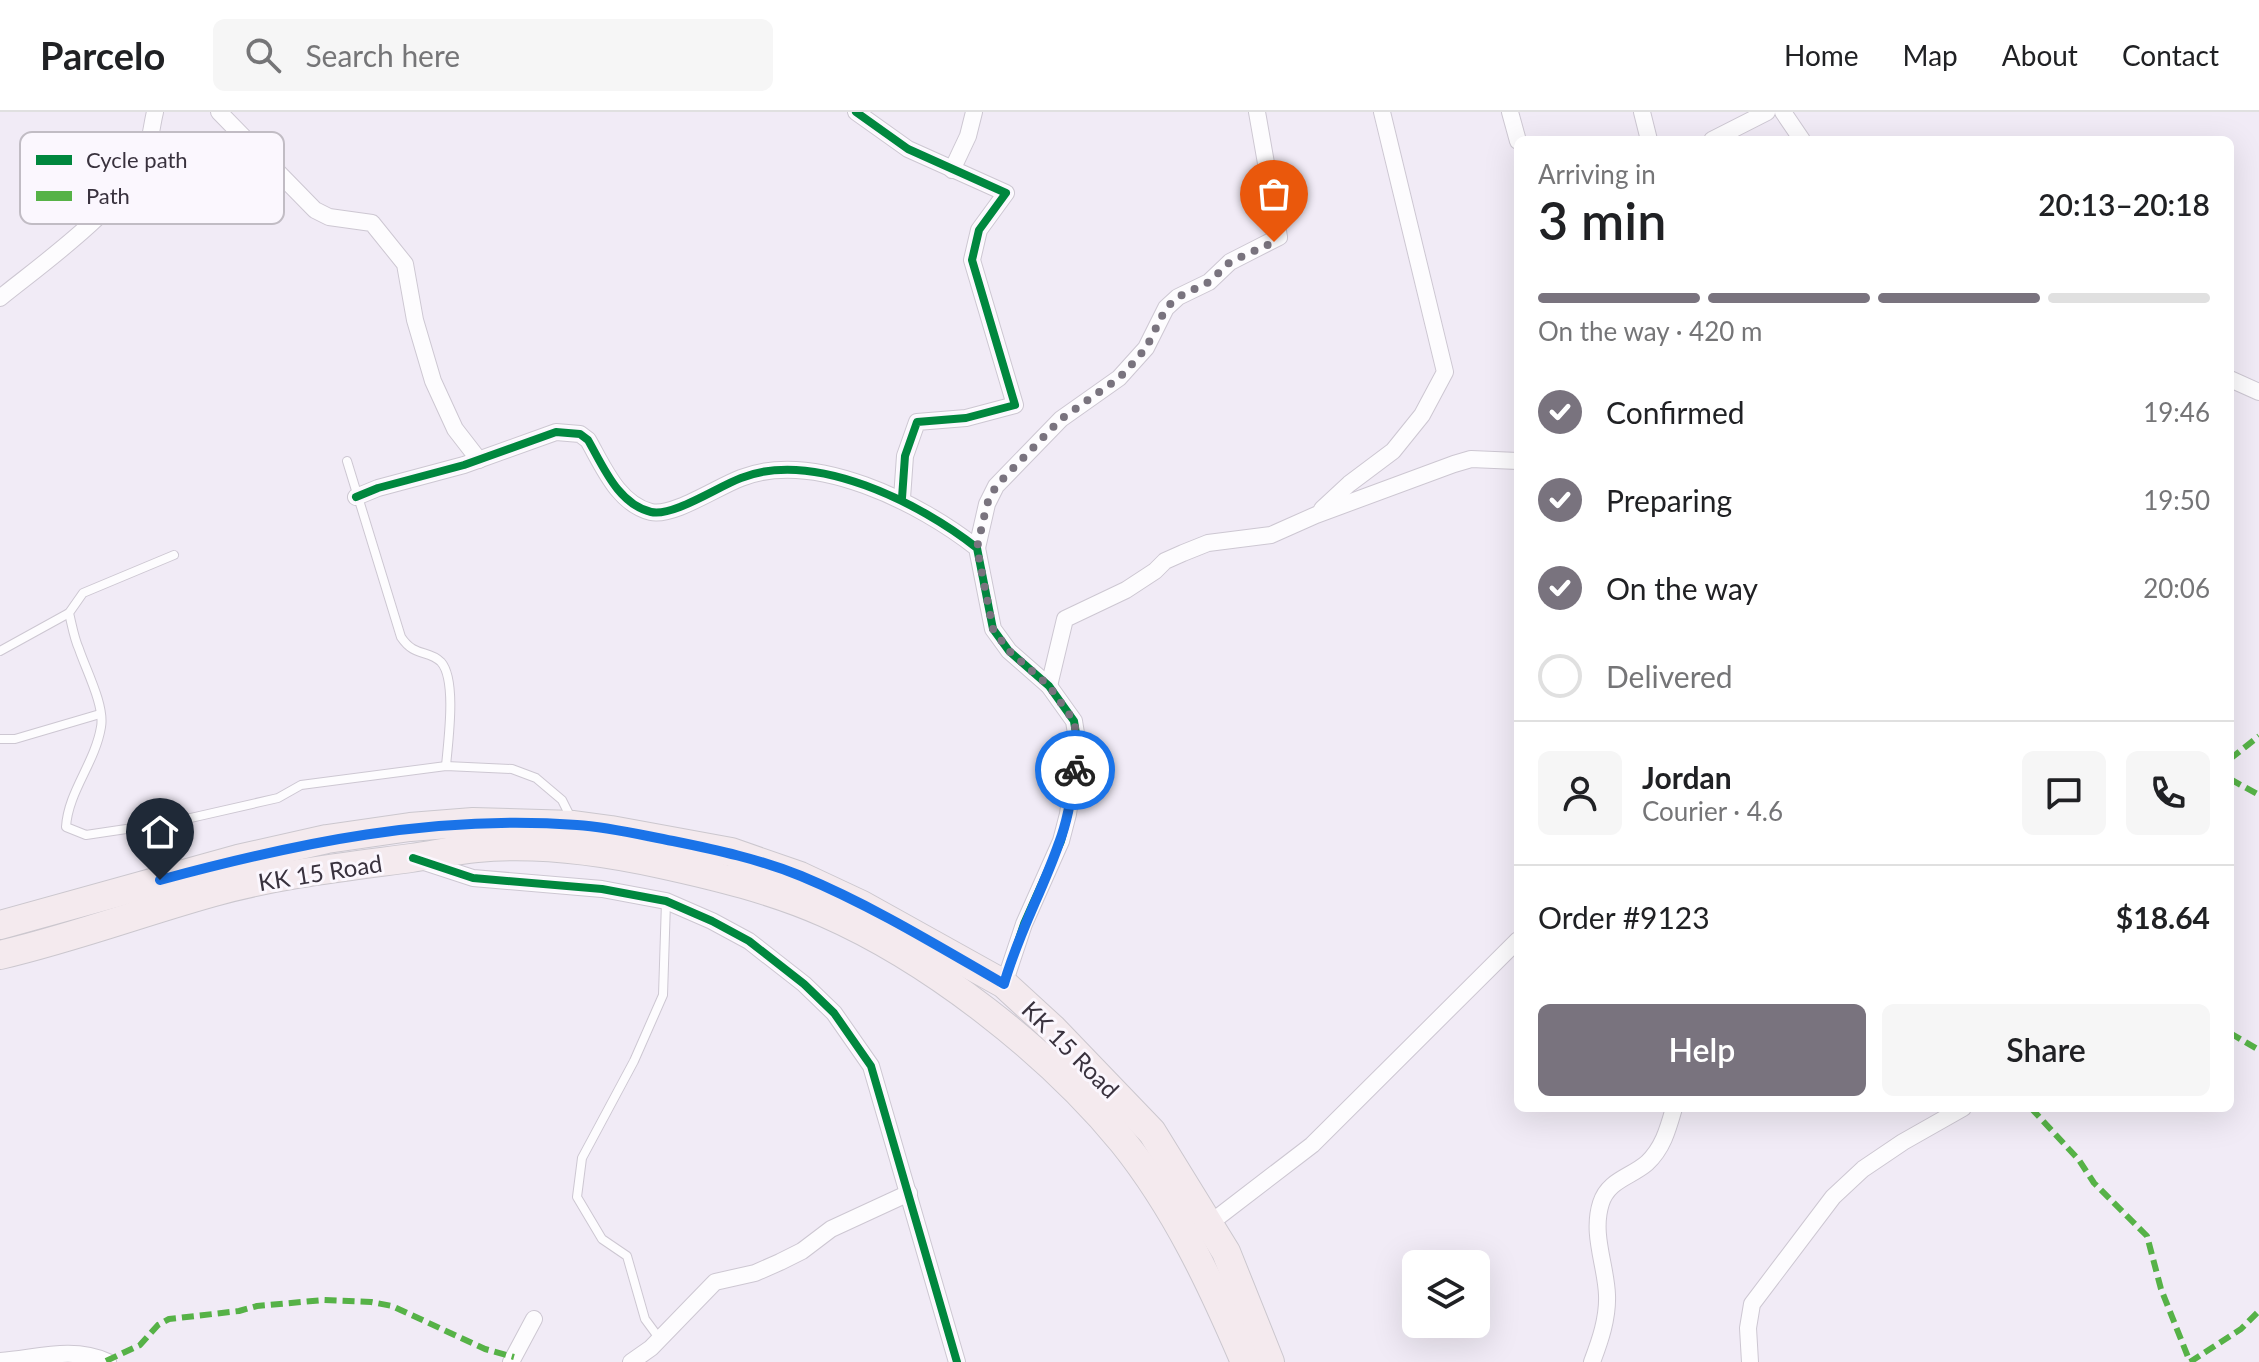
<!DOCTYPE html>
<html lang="en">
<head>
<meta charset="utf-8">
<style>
  body { margin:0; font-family:Lato,sans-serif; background:#f6f6f6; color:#202124; height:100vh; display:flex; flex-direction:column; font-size:30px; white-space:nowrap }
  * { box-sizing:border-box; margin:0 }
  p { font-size:26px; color:#757577 }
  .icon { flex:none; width:44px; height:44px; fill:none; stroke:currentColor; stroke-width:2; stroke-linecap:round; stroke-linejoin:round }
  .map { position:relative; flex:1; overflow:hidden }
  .drawer { position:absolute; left:1514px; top:24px; width:720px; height:976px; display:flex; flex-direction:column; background:#fff; border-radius:12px; box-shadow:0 8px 32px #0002 }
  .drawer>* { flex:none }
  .buttons { position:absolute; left:1402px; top:1138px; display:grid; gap:16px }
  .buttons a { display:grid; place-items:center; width:88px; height:88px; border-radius:12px; background:#fff; box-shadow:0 8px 32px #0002; font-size:40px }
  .pin { position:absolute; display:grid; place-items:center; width:68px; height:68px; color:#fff; margin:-82px -34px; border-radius:50% 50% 50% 0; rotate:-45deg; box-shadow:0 0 8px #0007 }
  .pin .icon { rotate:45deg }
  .courier { position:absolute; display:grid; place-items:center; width:80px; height:80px; margin:-40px; border:6px solid #1a73e8; border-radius:50%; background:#fff; color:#222; box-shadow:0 2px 10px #0007 }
  .overview em { font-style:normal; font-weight:600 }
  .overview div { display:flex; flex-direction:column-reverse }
  .overview { display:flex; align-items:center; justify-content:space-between; height:136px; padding:0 24px }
  h1 { font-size:52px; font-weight:600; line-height:60px }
  .bar { display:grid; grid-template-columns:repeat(4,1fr); gap:12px 8px; align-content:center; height:96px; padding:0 24px }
  .bar i { height:10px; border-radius:6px; background:#e0e0e0 }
  .bar .selected { background:#79737e }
  .bar p { grid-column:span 4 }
  .line { display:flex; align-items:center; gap:20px; padding:0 24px; border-top:2px solid #e0e0e0 }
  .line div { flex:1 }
  .round { display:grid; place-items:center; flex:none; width:84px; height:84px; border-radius:12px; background:#f6f6f6 }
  ol { padding:0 24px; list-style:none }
  li { display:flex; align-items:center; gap:24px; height:88px }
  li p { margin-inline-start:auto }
  li .icon { padding:8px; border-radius:50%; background:#79737e; color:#fff; stroke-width:4 }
  li:last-child { color:#757577 }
  li i { width:44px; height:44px; border:4px solid #e0e0e0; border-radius:50% }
  .primary-button { display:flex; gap:16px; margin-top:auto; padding:16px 24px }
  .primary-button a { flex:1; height:92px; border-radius:12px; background:#79737e; color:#fff; font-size:32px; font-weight:600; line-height:92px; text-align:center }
  .primary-button a+a { background:#f6f6f6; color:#202124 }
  header { display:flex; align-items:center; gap:48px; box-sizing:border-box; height:112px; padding:0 40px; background:#fff; border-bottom:2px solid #e0e0e0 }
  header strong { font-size:38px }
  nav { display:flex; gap:44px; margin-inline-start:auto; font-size:28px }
  .search { width:560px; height:72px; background:#f6f6f6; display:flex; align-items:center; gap:20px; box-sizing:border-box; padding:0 28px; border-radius:12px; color:#757577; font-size:30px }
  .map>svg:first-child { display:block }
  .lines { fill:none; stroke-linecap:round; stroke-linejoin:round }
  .lane-casing { stroke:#cdc7d2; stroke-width:10 }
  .street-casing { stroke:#cdc7d2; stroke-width:18 }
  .highway-casing { stroke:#cbc7ce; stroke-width:30 }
  .lane { stroke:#fdfcfe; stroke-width:8 }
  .street { stroke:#fdfcfe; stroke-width:16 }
  .highway { stroke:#f4eaee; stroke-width:28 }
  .quiet { stroke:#56b247; stroke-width:6; stroke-dasharray:12 6; stroke-linecap:butt }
  .cycleway-casing { stroke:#fbf7fe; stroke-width:13 }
  .cycleway { stroke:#00873e; stroke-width:8 }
  .done { stroke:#79737e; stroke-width:8; stroke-dasharray:0 14.4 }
  .route { stroke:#1a73e8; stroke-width:10 }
  .labels { text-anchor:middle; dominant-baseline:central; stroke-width:6; stroke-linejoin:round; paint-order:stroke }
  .street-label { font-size:24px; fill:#39323e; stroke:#fbf7fe }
  .key { fill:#fbf7fe; stroke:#c1bcc4; stroke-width:2 }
  .key-label { font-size:22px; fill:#39323e }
</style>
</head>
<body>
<header>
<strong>Parcelo</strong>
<div class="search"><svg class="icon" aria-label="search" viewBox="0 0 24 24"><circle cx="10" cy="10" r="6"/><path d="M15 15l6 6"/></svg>Search here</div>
<nav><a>Home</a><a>Map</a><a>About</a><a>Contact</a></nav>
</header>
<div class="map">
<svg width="2259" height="1250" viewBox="0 0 2259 1250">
  <rect width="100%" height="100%" fill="#f1ebf6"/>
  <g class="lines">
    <defs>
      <g id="lane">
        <path d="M347,349L401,525C415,546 428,537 441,550C457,568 448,630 446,654"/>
        <path d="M174,443L83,481L69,501C72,513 74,526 79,537C86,558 105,594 101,615C95,651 68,680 66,715L86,723L173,710L278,686L301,673L446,654L512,657L536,666L562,688L572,708"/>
        <path d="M0,539L69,501"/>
        <path d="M0,627H15L100,602"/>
        <path d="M659,1226L645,1207L627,1144L602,1127L577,1085L582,1046L634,949L663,883L666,790"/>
      </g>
      <g id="street">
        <path d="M219,0L315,98L329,105L372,111L405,152L415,208L433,269L455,317L479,348"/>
        <path d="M856,0L908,37L1006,81L979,118L972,148L1015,293L966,306L917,310L905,344L902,386"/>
        <path d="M1510,0L1518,29"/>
        <path d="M1642,0L1649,28"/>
        <path d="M1783,0L1802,28"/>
        <path d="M1712,28L1767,0"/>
        <path d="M952,58L968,24L974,0"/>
        <path d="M0,186C43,151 131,90 147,37C151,25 152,12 155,0"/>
        <path d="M2230,267L2259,280"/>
        <path d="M356,385L378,376L464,353L556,320L580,322L588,328C603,354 618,392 651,400C673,405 717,375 741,366C814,337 920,391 977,436L993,517L1009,539L1049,574L1074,609L1078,634L1068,702L1061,729L1024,812L1004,872"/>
        <path d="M1322,397L1349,372L1393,339L1422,303L1445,260L1382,0"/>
        <path d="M977,436L987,392L996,374L1061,307L1119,266L1146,236L1166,196L1178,185L1209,170L1230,150L1279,125L1257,0"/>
        <path d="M1049,574L1065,507L1126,478L1155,459L1165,449L1183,441L1208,431L1271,423L1316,403L1454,352L1471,347L1518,349"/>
        <path d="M421,749L473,766L602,777L666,789L712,809L749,829L804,872L834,901L871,954L957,1250"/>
        <path d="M1209,1112L1312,1033L1518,828"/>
        <path d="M0,1249C38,1246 72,1234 108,1250"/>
        <path d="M511,1250L534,1207"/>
        <path d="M631,1250L651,1236L715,1170L755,1161L780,1150L802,1139L831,1117L909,1081"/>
        <path d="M1592,1250C1600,1229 1608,1206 1607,1183C1606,1153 1591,1122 1601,1091C1608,1068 1631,1065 1647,1051C1663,1036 1668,1017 1674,996"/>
        <path d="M1750,1250L1748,1216L1752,1192L1833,1085L1863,1057L1903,1030L1963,996"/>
      </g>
      <g id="highway">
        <path d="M0,813L238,747L327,727L410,715L473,710L574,713L611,718L731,740L800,764L862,793L1004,872L1052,916L1152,1020L1226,1140L1270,1250"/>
        <path d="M0,843C73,826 142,800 214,780C279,762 344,755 411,746C433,743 455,738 477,736C538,730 602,739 661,752C716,764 773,778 825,801C932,848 1049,940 1123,1030C1176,1096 1212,1173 1245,1250"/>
      </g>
    </defs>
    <use href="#lane" class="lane-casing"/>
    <use href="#street" class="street-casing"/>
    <use href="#highway" class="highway-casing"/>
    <use href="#lane" class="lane"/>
    <use href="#street" class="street"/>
    <use href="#highway" class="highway"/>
    <g class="quiet">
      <path d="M2230,647L2259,624"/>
      <path d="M2230,667L2259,683"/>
      <path d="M2230,921L2259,938"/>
      <path d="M2031,996L2079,1048L2094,1071L2147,1124L2161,1177L2190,1250L2241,1217L2259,1199"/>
      <path d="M106,1249L140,1233L158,1213L169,1207L239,1199L257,1194L324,1188L371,1190L392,1194L485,1237L514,1245"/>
    </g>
    <defs>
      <g id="cycleway">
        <path d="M856,0L908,37L1006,81L979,118L972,148L1015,293L966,306L917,310L905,344L902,386"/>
        <path d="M356,385L378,376L464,353L556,320L580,322L588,328C603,354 618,392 651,400C673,405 717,375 741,366C814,337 920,391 977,436L993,517L1009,539L1049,574L1074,609L1078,634L1068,702L1061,729L1024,812L1004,872"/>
        <path d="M413,746L473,766L602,777L666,789L712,809L749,829L804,872L834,901L871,954L957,1250"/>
      </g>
    </defs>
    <use href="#cycleway" class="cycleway-casing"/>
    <use href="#cycleway" class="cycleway"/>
  </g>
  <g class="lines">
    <path class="done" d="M1075,658L1078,634L1074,609L1049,574L1009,539L993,517L977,436L987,392L996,374L1061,307L1119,266L1133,251L1146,236L1166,196L1178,185L1209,170L1230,150L1274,130"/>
    <path class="route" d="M160,768C297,731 435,702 577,713C609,715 641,723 673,729C717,738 759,747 801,764C871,793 938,834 1004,872C1018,822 1042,780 1059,731C1068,708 1072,683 1075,658"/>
  </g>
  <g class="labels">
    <g class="street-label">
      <text transform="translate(320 760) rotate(-9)">KK 15 Road</text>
      <text transform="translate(1071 937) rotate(45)">KK 15 Road</text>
    </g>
  </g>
  <rect x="20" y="20" width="264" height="92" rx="12" class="key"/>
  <rect x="36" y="43" width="36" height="10" fill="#00873e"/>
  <rect x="36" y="79" width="36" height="10" fill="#56b247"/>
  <g class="key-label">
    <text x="86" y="56">Cycle path</text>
    <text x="86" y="92">Path</text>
  </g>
</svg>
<div class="buttons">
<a><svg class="icon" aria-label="layers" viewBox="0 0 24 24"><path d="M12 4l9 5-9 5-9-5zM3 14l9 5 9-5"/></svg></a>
</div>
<div class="pin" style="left:1274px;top:130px;background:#ea580c"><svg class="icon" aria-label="bag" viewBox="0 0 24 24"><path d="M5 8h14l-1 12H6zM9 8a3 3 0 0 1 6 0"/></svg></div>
<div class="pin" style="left:160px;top:768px;background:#1f2937"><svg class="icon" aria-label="home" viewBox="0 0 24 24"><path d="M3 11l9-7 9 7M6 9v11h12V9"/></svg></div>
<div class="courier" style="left:1075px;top:658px"><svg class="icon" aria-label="bike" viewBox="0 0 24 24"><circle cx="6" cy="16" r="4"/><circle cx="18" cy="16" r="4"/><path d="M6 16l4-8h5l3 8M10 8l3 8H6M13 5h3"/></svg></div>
<section class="drawer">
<div class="overview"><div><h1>3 min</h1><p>Arriving in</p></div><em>20:13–20:18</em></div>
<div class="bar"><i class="selected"></i><i class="selected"></i><i class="selected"></i><i></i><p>On the way · 420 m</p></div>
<ol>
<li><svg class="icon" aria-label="check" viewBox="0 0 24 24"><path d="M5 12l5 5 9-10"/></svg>Confirmed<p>19:46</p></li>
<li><svg class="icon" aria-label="check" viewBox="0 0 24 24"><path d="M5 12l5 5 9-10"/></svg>Preparing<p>19:50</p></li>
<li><svg class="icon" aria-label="check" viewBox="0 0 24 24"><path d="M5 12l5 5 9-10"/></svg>On the way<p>20:06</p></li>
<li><i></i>Delivered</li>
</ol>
<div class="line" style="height:144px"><a class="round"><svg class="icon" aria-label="person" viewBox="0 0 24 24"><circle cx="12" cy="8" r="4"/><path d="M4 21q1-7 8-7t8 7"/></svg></a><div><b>Jordan</b><p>Courier · 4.6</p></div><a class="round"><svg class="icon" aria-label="chat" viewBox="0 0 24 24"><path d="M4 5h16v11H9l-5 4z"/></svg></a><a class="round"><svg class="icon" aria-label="phone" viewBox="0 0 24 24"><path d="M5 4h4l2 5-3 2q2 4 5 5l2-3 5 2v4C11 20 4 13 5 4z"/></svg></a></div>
<div class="line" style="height:104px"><div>Order #9123</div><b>$18.64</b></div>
<div class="primary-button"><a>Help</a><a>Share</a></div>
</section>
</div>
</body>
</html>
